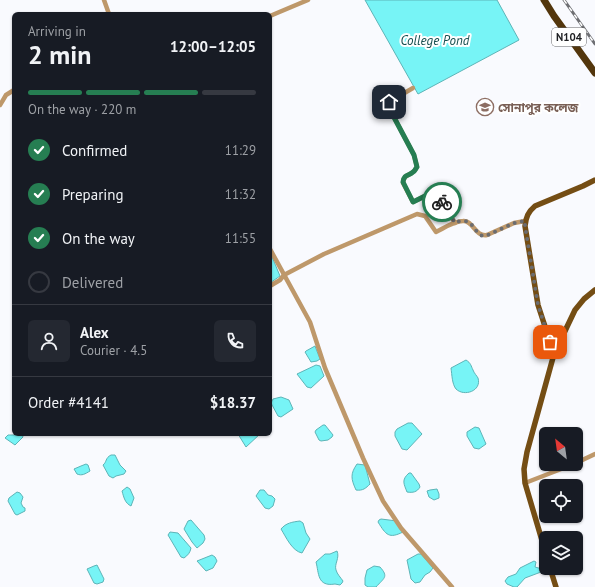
<!DOCTYPE html>
<html lang="en">
<head>
<meta charset="utf-8">
<style>
  body { margin:0; font-family:"PT Sans","Noto Sans Bengali",sans-serif; background:#242831; color:#f1f3f6; height:100vh; display:flex; flex-direction:column; font-size:15px; white-space:nowrap }
  * { box-sizing:border-box; margin:0 }
  p { font-size:13px; color:#9ea1a6 }
  .icon { flex:none; width:22px; height:22px; fill:none; stroke:currentColor; stroke-width:2; stroke-linecap:round; stroke-linejoin:round }
  .map { position:relative; flex:1; overflow:hidden }
  .drawer { position:absolute; left:12px; top:12px; width:260px; height:424px; display:flex; flex-direction:column; background:#171b24; border-radius:6px; box-shadow:0 1px 3px #0004 }
  .drawer>* { flex:none }
  .needle { width:26px; rotate:331deg }
  .controls { position:absolute; left:539px; top:427px; display:grid; gap:8px }
  .controls a { display:grid; place-items:center; width:44px; height:44px; border-radius:6px; background:#171b24; box-shadow:0 1px 3px #0004; font-size:20px }
  .pin { position:absolute; display:grid; place-items:center; width:34px; height:34px; color:#fff; margin:-17px; border-radius:8px; box-shadow:0 2px 6px #0006 }
  .courier { position:absolute; display:grid; place-items:center; width:40px; height:40px; margin:-20px; border:3px solid #267e52; border-radius:50%; background:#fff; color:#222; box-shadow:0 1px 5px #0007 }
  .headline em { font-style:normal; font-weight:700 }
  .headline div { display:flex; flex-direction:column-reverse }
  .headline { display:flex; align-items:center; justify-content:space-between; height:68px; padding:0 16px }
  h1 { font-size:26px; font-weight:700; line-height:30px }
  .bar { display:grid; grid-template-columns:repeat(4,1fr); gap:6px 4px; align-content:center; height:48px; padding:0 16px }
  .bar i { height:5px; border-radius:3px; background:#363941 }
  .bar .selected { background:#267e52 }
  .bar p { grid-column:span 4 }
  .line { display:flex; align-items:center; gap:10px; padding:0 16px; border-top:1px solid #363941 }
  .line div { flex:1 }
  .round { display:grid; place-items:center; flex:none; width:42px; height:42px; border-radius:6px; background:#242831 }
  ol { padding:0 16px; list-style:none }
  li { display:flex; align-items:center; gap:12px; height:44px }
  li p { margin-inline-start:auto }
  li .icon { padding:4px; border-radius:50%; background:#267e52; color:#fff; stroke-width:4 }
  li:last-child { color:#9ea1a6 }
  li i { width:22px; height:22px; border:2px solid #363941; border-radius:50% }
  .map>svg:first-child { display:block }
  .water { fill:#77f4f6; stroke:#5db4b7 }
  .lines { fill:none; stroke-linecap:round; stroke-linejoin:round }
  .minor { stroke:#be986a; stroke-width:4.5 }
  .major { stroke:#744d14; stroke-width:5.5 }
  .highway { stroke:#53360c; stroke-width:7 }
  .rail-casing { stroke:#6e6f73; stroke-width:3 }
  .rail { stroke:#fff; stroke-width:1.5; stroke-dasharray:4.5; stroke-linecap:butt }
  .done { stroke:#6b6c70; stroke-width:4; stroke-dasharray:0 7.2 }
  .route { stroke:#267e52; stroke-width:5 }
  .labels { text-anchor:middle; dominant-baseline:central; stroke-width:4; stroke-linejoin:round; paint-order:stroke }
  .shield { fill:#fff; stroke:#626365; stroke-width:1 }
  .shield-label { font-size:11px; font-weight:bold; fill:#1f2023 }
  .education-label { font-size:12px; font-weight:bold; fill:#785e54; stroke:#fff; text-anchor:start }
  .water-label { font-size:13px; font-style:italic; fill:#164e4f; stroke:#fff }
</style>
</head>
<body>
<div class="map">
<svg width="595" height="587" viewBox="0 0 595 587">
  <rect width="100%" height="100%" fill="#f9fafe"/>
  <g class="water">
    <path d="M365,0H497L519,40L418,94Z"/>
    <path d="M270,252L280,276L270,283Z"/>
    <path d="M315,346L320,359L317,361L311,362L305,352L306,351Z"/>
    <path d="M466,360C471,363 471,366 473,370C474,373 477,376 478,378C482,391 464,397 456,389C452,384 452,375 451,368Z"/>
    <path d="M316,365L320,366L324,376L311,388L307,387L297,374Z"/>
    <path d="M281,397L289,400L293,409L281,417L278,416L271,403L273,399Z"/>
    <path d="M408,423H412L422,434L407,450L402,449L395,436V432L397,429Z"/>
    <path d="M323,425H325L333,435L332,437L328,440L321,441L319,440L315,432L316,430Z"/>
    <path d="M475,427L479,428L486,444L479,449L474,448L467,436V432Z"/>
    <path d="M19,434H22L23,437L15,445L5,438L8,435H14Z"/>
    <path d="M238,434H260L246,447Z"/>
    <path d="M111,455H115L120,465L126,471L124,474L116,476L113,478L109,476L103,465C107,462 105,458 111,455Z"/>
    <path d="M86,464L88,465L90,471C85,474 82,476 77,474L74,469L81,466Z"/>
    <path d="M357,464L365,465L370,484C366,488 363,491 356,490C351,479 350,474 357,464Z"/>
    <path d="M409,473H411L419,484L420,487C417,492 413,493 407,492C404,484 401,480 409,473Z"/>
    <path d="M127,487L130,489L134,498L131,506C125,503 124,498 122,491Z"/>
    <path d="M437,489L439,494V498L434,500L429,497L427,491L430,490Z"/>
    <path d="M260,490H264L268,495L272,496L275,499L273,506L269,509L265,508L256,496Z"/>
    <path d="M17,492L20,493L23,497L21,503L23,507L25,508V511L17,515L15,514L8,501L9,498Z"/>
    <path d="M381,519L397,521L403,532C389,539 386,535 378,522L379,520Z"/>
    <path d="M191,520L204,535L205,539L203,543L197,548L192,542L184,529L188,521Z"/>
    <path d="M300,521L303,523L306,533L310,539L302,553C292,551 286,537 281,529C286,523 292,522 300,521Z"/>
    <path d="M170,532L178,533L191,548C190,553 188,555 184,558L181,557L168,535Z"/>
    <path d="M337,551C340,558 334,564 336,570C337,574 341,578 343,581L342,583L340,585L335,584C317,587 319,573 316,562L325,554H330Z"/>
    <path d="M418,554H421L433,568L430,572L425,575L420,582L415,583L411,579L407,560Z"/>
    <path d="M212,555L215,557L217,561L213,568L206,571L197,561Z"/>
    <path d="M534,561L536,562L535,567L542,569L541,572L525,578L517,587H514L507,584L505,581L508,577L516,574L520,568Z"/>
    <path d="M97,565L104,579L103,582L97,584L94,583L87,569L94,566Z"/>
    <path d="M374,566L380,567C389,577 384,578 376,587H368L365,585V578L367,570Z"/>
  </g>
  <g class="lines">
    <g class="minor">
      <path d="M104,0L109,14"/>
      <path d="M270,16L277,13L308,0"/>
      <path d="M413,88L389,102L388,106L414,155L417,167C416,168 415,171 413,172C409,176 404,174 403,183L413,202L435,191L455,223"/>
      <path d="M0,105L6,95L14,90"/>
      <path d="M270,249L310,322L325,368L363,458L383,501L401,528L452,587"/>
      <path d="M270,286L280,280L284,275L324,254L417,214L425,216L436,232C444,228 454,221 463,221C473,220 475,237 487,235L514,223L525,221"/>
      <path d="M576,463L595,454"/>
      <path d="M525,483L574,464"/>
    </g>
    <g class="major">
      <path d="M554,354L538,305L525,226C526,217 528,212 535,206L583,186L595,180"/>
      <path d="M546,554L525,483L524,469L527,452L554,354L575,310L584,299L595,290"/>
      <path d="M550,568L556,587"/>
    </g>
    <path class="highway" d="M544,0L554,16L595,73"/>
    <defs>
      <path id="rail" d="M564,0L595,44"/>
    </defs>
    <use href="#rail" class="rail-casing"/>
    <use href="#rail" class="rail"/>
  </g>
  <g class="lines">
    <path class="done" d="M442,202L455,223C458,222 462,220 465,221C475,222 475,237 486,236L514,223L525,221V226L538,305L550,342"/>
    <path class="route" d="M389,102L388,106L414,155L417,167C416,168 415,171 413,172C409,176 404,174 403,182L413,202L435,191L442,202"/>
  </g>
  <defs>
    <symbol id="university-ring" viewBox="-11 -11 22 22"><circle r="9.5" fill="#fff" stroke="#8d6e63" stroke-width="1.5"/><path d="M0-5L7-2L0 1L-7-2ZM-4 1L0 2.5L4 1V4Q0 6-4 4Z" fill="#8d6e63"/></symbol>
  </defs>
  <g fill-rule="evenodd">
    <use href="#university-ring" x="475" y="97" width="20" height="20"/>
  </g>
  <g class="labels">
    <rect class="shield" x="552" y="28" width="34" height="18" rx="3"/>
    <g class="shield-label">
      <text x="569" y="37">N104</text>
    </g>
    <g class="education-label">
      <text x="498" y="107">সোনাপুর কলেজ</text>
    </g>
    <g class="water-label">
      <text x="435" y="40">College Pond</text>
    </g>
  </g>
</svg>
<div class="controls">
<a><svg class="needle" viewBox="-14 -14 28 28"><path d="M0-13l5 13h-10z" fill="#e53935"/><path d="M0 13l5-13h-10z" fill="#9ea1a6"/></svg></a>
<a><svg class="icon" aria-label="locate" viewBox="0 0 24 24"><circle cx="12" cy="12" r="6"/><path d="M12 2v4M12 18v4M2 12h4M18 12h4"/></svg></a>
<a><svg class="icon" aria-label="layers" viewBox="0 0 24 24"><path d="M12 4l9 5-9 5-9-5zM3 14l9 5 9-5"/></svg></a>
</div>
<div class="pin" style="left:550px;top:342px;background:#ea580c"><svg class="icon" aria-label="bag" viewBox="0 0 24 24"><path d="M5 8h14l-1 12H6zM9 8a3 3 0 0 1 6 0"/></svg></div>
<div class="pin" style="left:389px;top:102px;background:#1f2937"><svg class="icon" aria-label="home" viewBox="0 0 24 24"><path d="M3 11l9-7 9 7M6 9v11h12V9"/></svg></div>
<div class="courier" style="left:442px;top:202px"><svg class="icon" aria-label="bike" viewBox="0 0 24 24"><circle cx="6" cy="16" r="4"/><circle cx="18" cy="16" r="4"/><path d="M6 16l4-8h5l3 8M10 8l3 8H6M13 5h3"/></svg></div>
<section class="drawer">
<div class="headline"><div><h1>2 min</h1><p>Arriving in</p></div><em>12:00–12:05</em></div>
<div class="bar"><i class="selected"></i><i class="selected"></i><i class="selected"></i><i></i><p>On the way · 220 m</p></div>
<ol>
<li><svg class="icon" aria-label="check" viewBox="0 0 24 24"><path d="M5 12l5 5 9-10"/></svg>Confirmed<p>11:29</p></li>
<li><svg class="icon" aria-label="check" viewBox="0 0 24 24"><path d="M5 12l5 5 9-10"/></svg>Preparing<p>11:32</p></li>
<li><svg class="icon" aria-label="check" viewBox="0 0 24 24"><path d="M5 12l5 5 9-10"/></svg>On the way<p>11:55</p></li>
<li><i></i>Delivered</li>
</ol>
<div class="line" style="height:72px"><a class="round"><svg class="icon" aria-label="person" viewBox="0 0 24 24"><circle cx="12" cy="8" r="4"/><path d="M4 21q1-7 8-7t8 7"/></svg></a><div><b>Alex</b><p>Courier · 4.5</p></div><a class="round"><svg class="icon" aria-label="phone" viewBox="0 0 24 24"><path d="M5 4h4l2 5-3 2q2 4 5 5l2-3 5 2v4C11 20 4 13 5 4z"/></svg></a></div>
<div class="line" style="height:52px"><div>Order #4141</div><b>$18.37</b></div>
</section>
</div>
</body>
</html>
